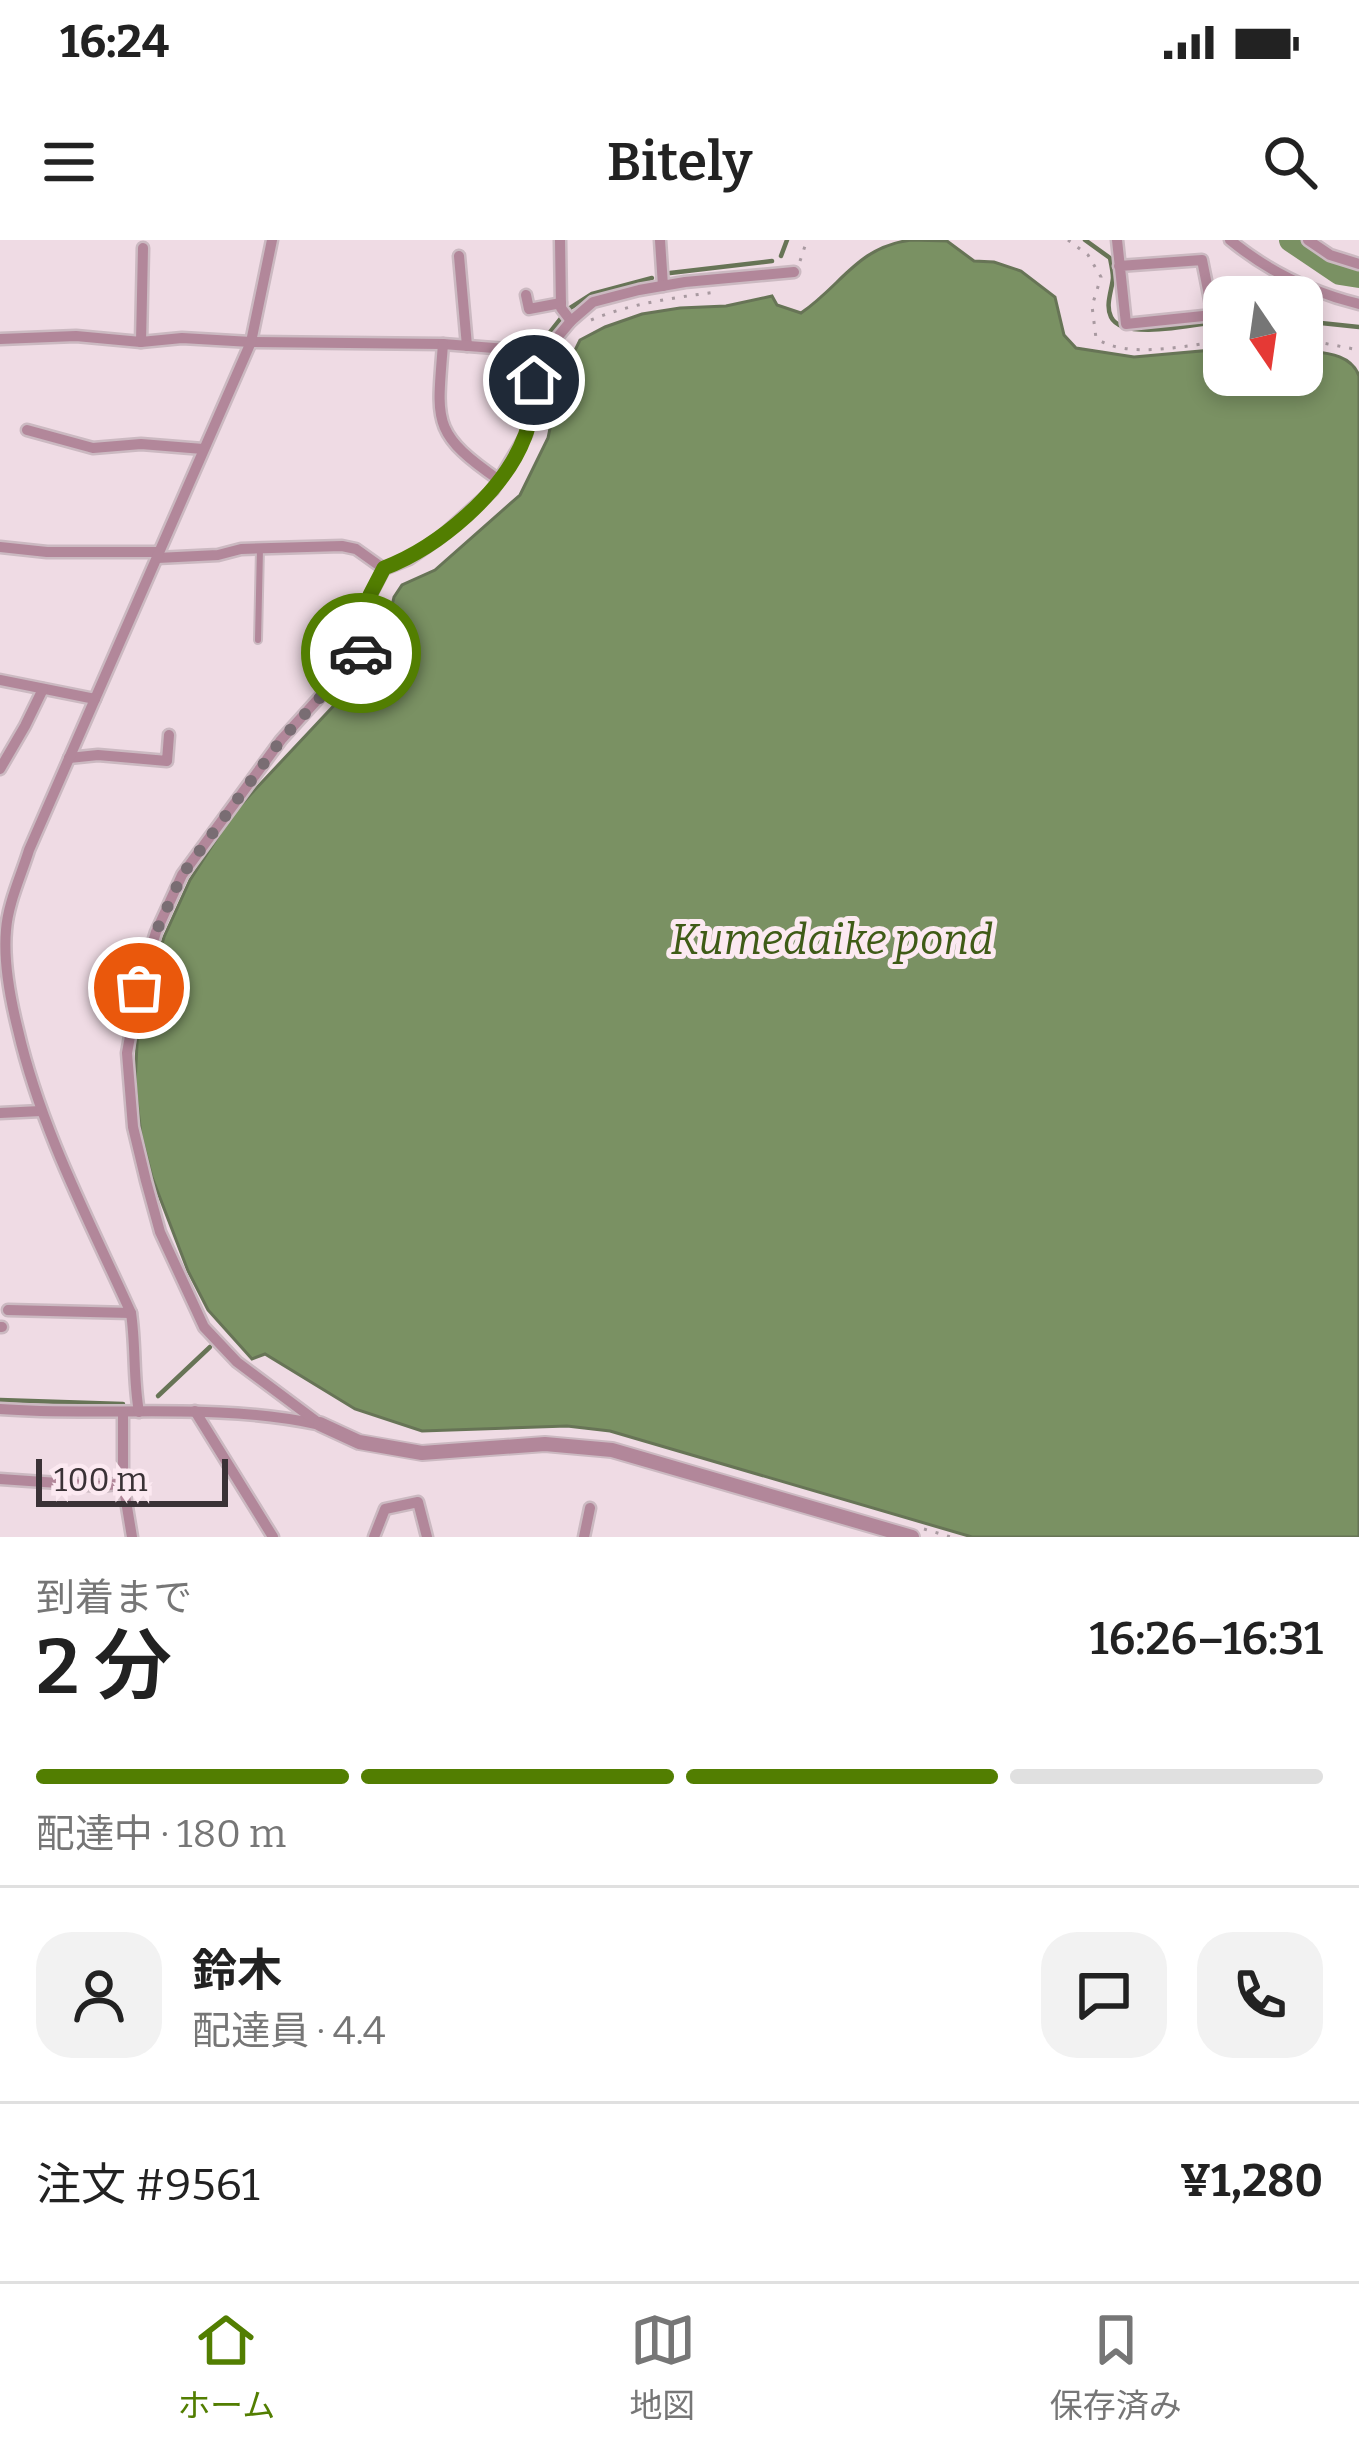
<!DOCTYPE html>
<html lang="ja">
<head>
<meta charset="utf-8">
<style>
  body { margin:0; font-family:Bitter,"Noto Sans JP",serif; background:#f2f2f2; color:#222; height:100vh; display:flex; flex-direction:column; font-size:45px; white-space:nowrap }
  * { box-sizing:border-box; margin:0 }
  p { font-size:39px; color:#767676 }
  .icon { flex:none; width:66px; height:66px; fill:none; stroke:currentColor; stroke-width:2; stroke-linecap:round; stroke-linejoin:round }
  .map { position:relative; height:1297px; overflow:hidden }
  .drawer { display:flex; flex-direction:column; background:#fff; flex:1 }
  .drawer>* { flex:none }
  .needle { width:78px; rotate:167deg }
  .buttons { position:absolute; left:1203px; top:36px; display:grid; gap:24px }
  .buttons a { display:grid; place-items:center; width:120px; height:120px; border-radius:24px; background:#fff; box-shadow:0 6px 18px #0003; font-size:60px }
  .scale { position:absolute; left:36px; bottom:30px; width:192px; box-sizing:border-box; padding-left:12px; border:6px solid #3a3236; border-top:0; font-size:33px; line-height:42px; white-space:nowrap; color:#3a3236; -webkit-text-stroke:9px #fce9f1; paint-order:stroke }
  .pin { position:absolute; display:grid; place-items:center; width:102px; height:102px; color:#fff; margin:-51px; border:6px solid #fff; border-radius:50%; box-shadow:0 3px 12px #0007 }
  .courier { position:absolute; display:grid; place-items:center; width:120px; height:120px; margin:-60px; border:9px solid #527e01; border-radius:50%; background:#fff; color:#222; box-shadow:0 3px 15px #0007 }
  .overview em { font-style:normal; font-weight:600 }
  .overview div { display:flex; flex-direction:column-reverse }
  .overview { display:flex; align-items:center; justify-content:space-between; height:204px; padding:0 36px }
  h1 { font-size:78px; font-weight:600; line-height:90px }
  .bar { display:grid; grid-template-columns:repeat(4,1fr); gap:18px 12px; align-content:center; height:144px; padding:0 36px }
  .bar i { height:15px; border-radius:9px; background:#e0e0e0 }
  .bar .current { background:#527e01 }
  .bar p { grid-column:span 4 }
  .line { display:flex; align-items:center; gap:30px; padding:0 36px; border-top:3px solid #e0e0e0 }
  .line div { flex:1 }
  .round { display:grid; place-items:center; flex:none; width:126px; height:126px; border-radius:36px; background:#f2f2f2 }
  .status { display:flex; justify-content:space-between; align-items:center; height:84px; padding:0 60px; background:#fff; direction:ltr }
  .status svg { height:33px; fill:currentColor }
  header { display:flex; justify-content:space-between; align-items:center; height:156px; padding:0 36px; background:#fff; font-size:54px; font-weight:600 }
  .tab-bar { display:flex; justify-content:space-around; align-items:center; height:168px; border-top:3px solid #e0e0e0; background:#fff; font-size:33px; color:#767676 }
  .tab-bar a { display:grid; justify-items:center; gap:6px }
  .tab-bar .current { color:#527e01 }
  .map>svg:first-child { display:block }
  .water { fill:#7a9163; stroke:#677456; stroke-width:3 }
  .lines { fill:none; stroke-linecap:round; stroke-linejoin:round }
  .stream { stroke:#677456; stroke-width:4.5 }
  .river { stroke:#7a9163; stroke-width:24 }
  .service-casing { stroke:#cbb9c1; stroke-width:10 }
  .minor-casing { stroke:#cbb9c1; stroke-width:15 }
  .tertiary-casing { stroke:#cbb9c1; stroke-width:18 }
  .path { stroke:#a899a0; stroke-width:3; stroke-dasharray:3 9; stroke-linecap:butt }
  .service { stroke:#b2879a; stroke-width:6 }
  .minor { stroke:#b2879a; stroke-width:10 }
  .tertiary { stroke:#b2879a; stroke-width:14 }
  .done { stroke:#796d73; stroke-width:12; stroke-dasharray:0 21.6 }
  .route { stroke:#527e01; stroke-width:15 }
  .labels { text-anchor:middle; dominant-baseline:central; stroke-width:10; stroke-linejoin:round; paint-order:stroke }
  .water-label { font-size:42px; font-style:italic; fill:#3f5b17; stroke:#fce9f1 }
</style>
</head>
<body>
<div class="status"><b>16:24</b><svg viewBox="0 0 49 12"><path d="M0 12V9h3v3zM5 12V6h3v6zM10 12V3h3v9zM15 12V0h3v12zM26 1h20v11H26zM47 4h2v5h-2z"/></svg></div>
<header><svg class="icon" aria-label="menu" viewBox="0 0 24 24"><path d="M4 6h16M4 12h16M4 18h16"/></svg>Bitely<svg class="icon" aria-label="search" viewBox="0 0 24 24"><circle cx="10" cy="10" r="6"/><path d="M15 15l6 6"/></svg></header>
<div class="map">
<svg width="1359" height="1297" viewBox="0 0 1359 1297">
  <rect width="100%" height="100%" fill="#efdbe4"/>
  <path class="water" d="M911,0L947,1L974,21L994,22L1021,31L1055,57L1064,95L1076,108L1134,117L1224,109V135H1302V110C1324,113 1351,113 1359,136V1297H972L610,1191L567,1186L422,1191L355,1169L265,1114L252,1119L208,1070L188,1031L152,937L141,895L135,844L138,784L164,697L190,640L233,573L357,441L382,426L390,403V374L394,357L402,345L435,330L520,255L548,198L560,141L580,100L605,87L642,74L680,68L726,66L772,56L777,65L801,73C842,45 857,7 911,0Z"/>
  <g class="lines">
    <g class="stream">
      <path d="M1085,0L1110,18C1111,23 1113,32 1113,38C1112,50 1105,65 1111,77C1123,102 1200,83 1224,81"/>
      <path d="M781,16L787,0"/>
      <path d="M670,33L772,21"/>
      <path d="M567,70L592,54L652,38"/>
      <path d="M1302,81L1359,87"/>
      <path d="M540,105L562,77"/>
      <path d="M158,1156L210,1107"/>
      <path d="M0,1160L123,1164"/>
    </g>
    <path class="river" d="M1291,0L1340,33L1359,36"/>
    <defs>
      <path id="service" d="M258,400L260,308"/>
      <g id="minor">
        <path d="M560,0L561,68L571,81"/>
        <path d="M660,0L663,46"/>
        <path d="M1117,0L1126,84L1213,75L1202,20L1119,26"/>
        <path d="M1230,0C1269,32 1311,52 1359,64"/>
        <path d="M1308,0L1330,15L1359,24"/>
        <path d="M459,16L467,106"/>
        <path d="M526,55L529,69L561,63"/>
        <path d="M0,99L76,96L141,102L182,98L251,102L443,104L545,112"/>
        <path d="M141,102L143,8"/>
        <path d="M443,104C437,182 431,193 499,240"/>
        <path d="M27,190L93,208L141,204L203,209"/>
        <path d="M0,307L47,312H159"/>
        <path d="M157,318L218,315L241,309L342,306L356,309L384,329"/>
        <path d="M0,440L95,459"/>
        <path d="M69,518L98,515L167,521L169,495"/>
        <path d="M0,529L25,486L43,449"/>
        <path d="M0,873L41,871"/>
        <path d="M8,1070L131,1073"/>
        <path d="M0,1087H2"/>
        <path d="M0,1169C105,1177 212,1162 316,1184"/>
        <path d="M195,1171L273,1297"/>
        <path d="M123,1172V1243L132,1297"/>
        <path d="M139,1172C133,1139 136,1106 131,1073C89,980 41,890 18,790C10,758 3,723 6,690C8,663 21,636 29,610L251,102L272,0"/>
        <path d="M320,1184L237,1122L204,1087L160,992L146,941L133,887L127,813L139,747L156,692L182,635L281,500L364,408L371,354L384,329L409,319L442,296L493,250L526,195L534,140L545,112L571,81L593,62L639,50L685,42L794,32"/>
        <path d="M0,1239L102,1246L123,1243"/>
        <path d="M374,1297L385,1269L418,1262L427,1297"/>
        <path d="M584,1297L590,1268"/>
      </g>
      <path id="tertiary" d="M320,1184L359,1202L422,1213L545,1204L612,1210L912,1297"/>
    </defs>
    <use href="#service" class="service-casing"/>
    <use href="#minor" class="minor-casing"/>
    <use href="#tertiary" class="tertiary-casing"/>
    <g class="path">
      <path d="M1068,0L1088,15L1101,37L1092,66L1096,98C1127,120 1187,105 1224,101"/>
      <path d="M800,21L807,0"/>
      <path d="M591,80C632,63 673,58 716,52"/>
      <path d="M1302,99L1359,110"/>
      <path d="M924,1289L951,1297"/>
    </g>
    <use href="#service" class="service"/>
    <use href="#minor" class="minor"/>
    <use href="#tertiary" class="tertiary"/>
  </g>
  <g class="lines">
    <path class="done" d="M139,748L156,692L182,635L281,500L361,413"/>
    <path class="route" d="M361,413L364,408L370,355L384,328C439,307 504,252 525,196C532,179 532,157 534,140"/>
  </g>
  <g class="labels">
    <g class="water-label">
      <text x="832" y="700">Kumedaike pond</text>
    </g>
  </g>
</svg>
<div class="buttons">
<a><svg class="needle" viewBox="-14 -14 28 28"><path d="M0-13l5 13h-10z" fill="#e53935"/><path d="M0 13l5-13h-10z" fill="#767676"/></svg></a>
</div>
<div class="scale">100 m</div>
<div class="pin" style="left:139px;top:748px;background:#ea580c"><svg class="icon" aria-label="bag" viewBox="0 0 24 24"><path d="M5 8h14l-1 12H6zM9 8a3 3 0 0 1 6 0"/></svg></div>
<div class="pin" style="left:534px;top:140px;background:#1f2937"><svg class="icon" aria-label="home" viewBox="0 0 24 24"><path d="M3 11l9-7 9 7M6 9v11h12V9"/></svg></div>
<div class="courier" style="left:361px;top:413px"><svg class="icon" aria-label="car" viewBox="0 0 24 24"><path d="M5 17H2v-5l4-1 3-4h7l3 4 3 1v5h-3M9 17h6M6 11h13"/><circle cx="7" cy="17" r="2"/><circle cx="17" cy="17" r="2"/></svg></div>
</div>
<section class="drawer">
<div class="overview"><div><h1>2 分</h1><p>到着まで</p></div><em>16:26–16:31</em></div>
<div class="bar"><i class="current"></i><i class="current"></i><i class="current"></i><i></i><p>配達中 · 180 m</p></div>
<div class="line" style="height:216px"><a class="round"><svg class="icon" aria-label="person" viewBox="0 0 24 24"><circle cx="12" cy="8" r="4"/><path d="M4 21q1-7 8-7t8 7"/></svg></a><div><b>鈴木</b><p>配達員 · 4.4</p></div><a class="round"><svg class="icon" aria-label="chat" viewBox="0 0 24 24"><path d="M4 5h16v11H9l-5 4z"/></svg></a><a class="round"><svg class="icon" aria-label="phone" viewBox="0 0 24 24"><path d="M5 4h4l2 5-3 2q2 4 5 5l2-3 5 2v4C11 20 4 13 5 4z"/></svg></a></div>
<div class="line" style="height:156px"><div>注文 #9561</div><b>¥1,280</b></div>
</section>
<nav class="tab-bar">
<a class="current"><svg class="icon" aria-label="home" viewBox="0 0 24 24"><path d="M3 11l9-7 9 7M6 9v11h12V9"/></svg>ホーム</a>
<a><svg class="icon" aria-label="map" viewBox="0 0 24 24"><path d="M3 6l6-2 6 2 6-2v14l-6 2-6-2-6 2zM9 4v14M15 6v14"/></svg>地図</a>
<a><svg class="icon" aria-label="saved" viewBox="0 0 24 24"><path d="M7 4h10v16l-5-4-5 4z"/></svg>保存済み</a>
</nav>
</body>
</html>
